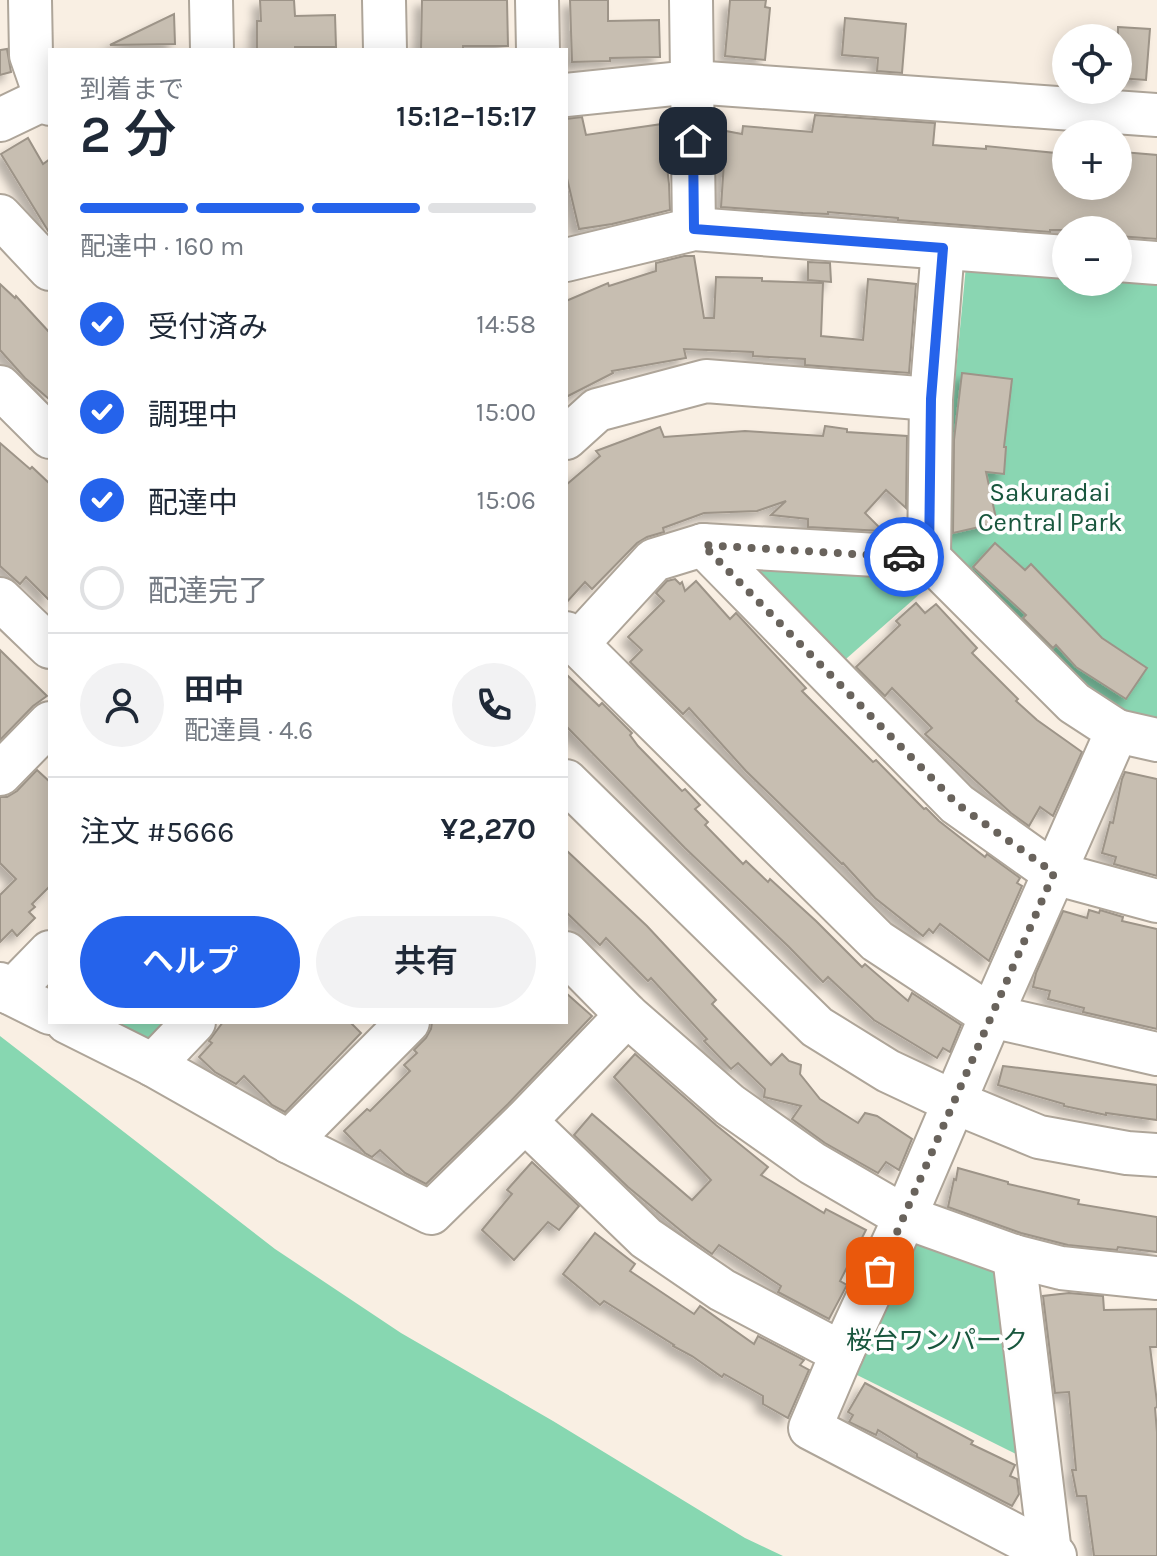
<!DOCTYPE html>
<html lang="ja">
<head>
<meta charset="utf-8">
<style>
  body { margin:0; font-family:Karla,"Noto Sans JP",sans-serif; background:#f2f2f3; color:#1f2937; height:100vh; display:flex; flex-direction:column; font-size:30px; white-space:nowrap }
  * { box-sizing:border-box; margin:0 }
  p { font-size:26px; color:#747a83 }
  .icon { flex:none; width:44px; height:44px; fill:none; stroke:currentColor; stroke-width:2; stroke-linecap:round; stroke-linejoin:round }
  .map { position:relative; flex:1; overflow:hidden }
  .drawer { position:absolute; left:48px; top:48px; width:520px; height:976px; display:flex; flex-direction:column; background:#fff; border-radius:0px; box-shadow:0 4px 20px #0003 }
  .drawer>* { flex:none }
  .buttons { position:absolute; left:1052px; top:24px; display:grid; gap:16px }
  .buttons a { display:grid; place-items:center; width:80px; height:80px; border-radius:50%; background:#fff; box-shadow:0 4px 20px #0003; font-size:40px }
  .pin { position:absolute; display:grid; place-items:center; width:68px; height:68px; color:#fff; margin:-34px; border-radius:16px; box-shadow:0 4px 12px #0006 }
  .courier { position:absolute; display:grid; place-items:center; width:80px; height:80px; margin:-40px; border:6px solid #2563eb; border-radius:50%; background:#fff; color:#222; box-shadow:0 2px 10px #0007 }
  .overview em { font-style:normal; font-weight:600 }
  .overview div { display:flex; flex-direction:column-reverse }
  .overview { display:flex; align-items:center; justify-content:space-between; height:136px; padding:0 32px }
  h1 { font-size:52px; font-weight:600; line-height:60px }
  .bar { display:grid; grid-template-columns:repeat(4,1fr); gap:12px 8px; align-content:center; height:96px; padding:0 32px }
  .bar i { height:10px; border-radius:6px; background:#e0e1e3 }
  .bar .active { background:#2563eb }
  .bar p { grid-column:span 4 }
  .line { display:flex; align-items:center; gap:20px; padding:0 32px; border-top:2px solid #e0e1e3 }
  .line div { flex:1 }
  .round { display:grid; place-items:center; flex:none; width:84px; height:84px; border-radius:42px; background:#f2f2f3 }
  ol { padding:0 32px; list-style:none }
  li { display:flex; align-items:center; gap:24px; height:88px }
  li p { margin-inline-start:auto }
  li .icon { padding:8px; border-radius:50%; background:#2563eb; color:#fff; stroke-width:4 }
  li:last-child { color:#747a83 }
  li i { width:44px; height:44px; border:4px solid #e0e1e3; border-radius:50% }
  .action { display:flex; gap:16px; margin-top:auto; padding:16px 32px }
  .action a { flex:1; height:92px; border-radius:48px; background:#2563eb; color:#fff; font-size:32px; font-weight:600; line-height:92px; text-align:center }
  .action a+a { background:#f2f2f3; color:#1f2937 }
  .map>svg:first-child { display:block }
  .green { fill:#8ad6b2 }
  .forest { fill:#87d7b1 }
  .building { fill:#c7beb1; stroke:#9d9488; stroke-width:2; filter:url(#shadow) }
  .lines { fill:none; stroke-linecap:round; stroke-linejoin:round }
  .minor-casing { stroke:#aea599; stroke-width:46 }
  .minor { stroke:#fff; stroke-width:42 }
  .done { stroke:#69635c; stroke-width:8; stroke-dasharray:0 14.4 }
  .route { stroke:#2563eb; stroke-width:10 }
  .labels { text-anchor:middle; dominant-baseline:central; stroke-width:7; stroke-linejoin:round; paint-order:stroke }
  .park-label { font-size:26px; fill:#18563d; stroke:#fefefe }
</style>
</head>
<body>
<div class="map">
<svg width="1157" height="1556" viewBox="0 0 1157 1556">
  <defs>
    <filter id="shadow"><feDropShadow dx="-7" dy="7" stdDeviation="4" flood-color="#0004"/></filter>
  </defs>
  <rect width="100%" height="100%" fill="#f9efe3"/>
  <g class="green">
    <path d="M966,266L1066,272V282H1118V275L1157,277V724L1137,719L1076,685L940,539Z"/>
    <path d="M765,557L919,570L931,584L838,666L758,583Z"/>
    <path d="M91,1022H182L153,1052Z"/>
    <path d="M923,1234L994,1260L1016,1454L851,1372L907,1242Z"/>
  </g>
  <path class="forest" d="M0,1036L275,1249L401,1333L553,1421L745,1538L783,1556H0Z"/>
  <g class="building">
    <path d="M260,0H294L295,16L335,15L336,47H295V50H257V21H261Z"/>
    <path d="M422,0H507L508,46H463V50H421Z"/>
    <path d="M570,0H608V21L659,20L660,57L610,58V61L572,62Z"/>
    <path d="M730,0H766L765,7L770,8L765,60L725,56Z"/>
    <path d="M174,14L175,44L110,45Z"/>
    <path d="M845,18L906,24L902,73L877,71L878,58L842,55Z"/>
    <path d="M1118,27L1150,29L1146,80L1118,78Z"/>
    <path d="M7,49L11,72L0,75V50Z"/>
    <path d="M815,115L935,123L933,145L986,149V146L1066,154V186H1118V163H1122L1123,152L1157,155V239L1118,236V230H1050V232L898,220V218L828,212V214L803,213L721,207L726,131L742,134L743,126L812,132Z"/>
    <path d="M582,117L586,135L669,123V158H666L669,184L670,210L612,224L579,229L566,174V119Z"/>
    <path d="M28,138L43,164L50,159V234L1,154Z"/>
    <path d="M684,256H694L704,318H714L716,277L762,278V281L823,283L821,336L863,340L868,279L916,284L909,373L805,365V359L753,356V352L684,349L686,358L612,371L613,373L566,397V301L608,283L609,286L656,271V263Z"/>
    <path d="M808,262L830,263L831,282L808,280Z"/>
    <path d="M0,284L15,298L16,296L50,333V400L25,378L0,350Z"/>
    <path d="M962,373L1012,379L1004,447H1006L1004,474L986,472L997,523L953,533L954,440Z"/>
    <path d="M825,426L847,429V432L907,436L906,508L886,490L865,513L883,531L808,527V519L771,515L786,501L757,511L704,513L663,528L664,532L647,537L637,543L592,589L585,582L566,603V485L600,456L596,451L660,427L664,437L745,431L823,436Z"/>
    <path d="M0,443L30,469L32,467L50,484V601L26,577L20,584L0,566Z"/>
    <path d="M995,543L1025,570L1031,564L1102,638L1147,668L1126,699L1076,667L1056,645L1053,648L1023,618L1026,615L973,567Z"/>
    <path d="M675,579L680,584L682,582L685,591L696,581L730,619L736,613L806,688L802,691L873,762L876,760L924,809L926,808L939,821L985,857L987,854L1020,878L1017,883L1022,886L989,961L940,924L933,933L929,929L923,936L875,898L843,863L842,864L746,771L689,708L683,714L630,662L642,650L628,637L664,601L656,593L667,581Z"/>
    <path d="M916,603L925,613L936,604L977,648L972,653L1018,699L1016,701L1037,720L1082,752L1053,816L1040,807L1029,826L1011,813L925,734L932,728L892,688L885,696L856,667L900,625L896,621Z"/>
    <path d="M0,650L47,696L33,706L0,740Z"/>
    <path d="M566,674L599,706L602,703L632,733L630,735L638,746L682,791L685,789L700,805L695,809L708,822L705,825L743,864L746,861L768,882L770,879L816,921L862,967L865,964L908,1001L912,993L961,1025L950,1052L943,1048L937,1058L874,1020L828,977L823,982L789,947L685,848L566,726Z"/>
    <path d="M37,770L50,782V886L32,904L35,907L29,912L35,918L17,936L12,930L0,942V895L16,879L0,863V797H7L17,791Z"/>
    <path d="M1125,772L1157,779V876L1114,864L1116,857L1102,853L1110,822L1113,823L1122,779Z"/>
    <path d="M566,850L647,926L716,1000L712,1004L771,1065L782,1054L789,1061L801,1065L800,1074L820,1099L858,1123L865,1113L877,1116L912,1139L899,1170L886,1162L878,1173L825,1143L792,1119L801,1106L764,1097L765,1089L738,1063L731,1069L704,1041L707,1039L651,978L648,981L606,938L600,945L566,912Z"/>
    <path d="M1089,910L1099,913L1100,910L1123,917L1122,921L1157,929V1029L1083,1012L1084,1008L1048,999L1050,991L1033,987L1036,973L1063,911L1087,918Z"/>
    <path d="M566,993L592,1016L508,1104L426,1184L405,1173L380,1150L372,1157L365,1153L344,1131L367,1109L370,1111L410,1071L404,1065L417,1053L414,1050L426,1038L431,1029L432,1022H566Z"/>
    <path d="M223,1022H350L361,1033L285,1112L272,1105L244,1076L236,1084L215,1072L199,1057L212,1043L209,1041Z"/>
    <path d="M635,1054L716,1125L768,1167L761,1175L824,1213L826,1209L866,1230L840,1281L847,1285L829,1319L778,1292L781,1286L719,1245L712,1254L691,1239L628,1187L574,1135L592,1114L692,1200L711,1180L614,1077Z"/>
    <path d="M1003,1066L1157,1085V1120L1106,1113V1115L1064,1106V1104L998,1085Z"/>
    <path d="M532,1162L579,1206L559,1230L548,1222L514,1260L482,1230L512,1194L507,1190Z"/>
    <path d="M958,1168L1008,1182V1184L1079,1200L1078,1204L1157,1217V1252L1118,1247L1117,1250L1068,1245L1021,1233L948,1207L954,1179L956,1180Z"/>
    <path d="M595,1233L635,1264L630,1271L694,1314L700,1306L754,1344L758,1336L804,1360L800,1365L809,1370L788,1418L763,1404V1396L724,1374L722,1377L692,1356L673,1346L674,1345L604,1301L600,1305L563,1274Z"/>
    <path d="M1069,1293L1103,1296L1104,1310L1157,1309V1347H1150L1157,1402V1407L1155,1408L1157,1432V1556H1094L1086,1496H1077L1072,1470H1076L1069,1392L1055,1393L1043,1296Z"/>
    <path d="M865,1383L973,1441L971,1444L1015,1465L1010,1476L1017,1479L1019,1494L1012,1506L917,1457V1454L878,1430L876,1435L849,1422L853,1415L848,1412Z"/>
  </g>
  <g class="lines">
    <defs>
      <g id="minor">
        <path d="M30,0L31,55L46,98L50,104"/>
        <path d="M211,0L212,50"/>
        <path d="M384,0L385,50"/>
        <path d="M537,0L538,50"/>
        <path d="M691,0L694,229"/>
        <path d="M566,95L692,82L1157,115"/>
        <path d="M0,120L46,98"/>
        <path d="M0,216L50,269"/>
        <path d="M943,248L931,399L929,558L1074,703L1117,731L991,1016L905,1217L842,1353L810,1428L1055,1556"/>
        <path d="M566,260L694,229L1066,257"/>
        <path d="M1118,260L1157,263"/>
        <path d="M0,387L50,437"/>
        <path d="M566,438L597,410L706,381L931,399"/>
        <path d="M703,545L957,804L1054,873L1157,901"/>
        <path d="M0,599L50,647"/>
        <path d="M566,633L877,941L991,1016L1157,1054"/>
        <path d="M577,644L654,560L703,545L929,558"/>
        <path d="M1117,731L1157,740"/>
        <path d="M0,774L50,723"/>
        <path d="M566,781L817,1027L888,1071L954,1102L1039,1137L1127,1153L1157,1155"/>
        <path d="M566,953L627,1015L730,1105L812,1163L905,1217L1014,1256L1061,1268L1157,1278"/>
        <path d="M0,984L10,993L50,1013"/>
        <path d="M10,993L50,952"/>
        <path d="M67,1022L153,1065L289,1142L431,1213L525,1121L627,1015"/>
        <path d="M153,1065L194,1022"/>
        <path d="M525,1121L646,1238L722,1290L842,1353"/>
        <path d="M289,1142L408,1022"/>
        <path d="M1014,1256L1050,1553"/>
      </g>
    </defs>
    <use href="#minor" class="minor-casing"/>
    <use href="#minor" class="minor"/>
  </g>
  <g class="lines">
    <path class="done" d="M880,1271L1054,873L957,804L703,545L904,557"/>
    <path class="route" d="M693,141L694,229L943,248L931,399L929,558L904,557"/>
  </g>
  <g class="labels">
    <g class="park-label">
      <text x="1050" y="492">Sakuradai<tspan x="1050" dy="30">Central Park</tspan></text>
      <text x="937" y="1340">桜台ワンパーク</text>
    </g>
  </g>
</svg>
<div class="buttons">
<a><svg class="icon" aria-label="locate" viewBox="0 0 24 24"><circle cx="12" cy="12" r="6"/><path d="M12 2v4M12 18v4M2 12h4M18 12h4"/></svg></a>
<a>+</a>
<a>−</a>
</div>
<div class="pin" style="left:880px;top:1271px;background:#ea580c"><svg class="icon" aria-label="bag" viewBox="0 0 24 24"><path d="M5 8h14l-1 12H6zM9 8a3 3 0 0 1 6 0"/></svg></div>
<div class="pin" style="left:693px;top:141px;background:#1f2937"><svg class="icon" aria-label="home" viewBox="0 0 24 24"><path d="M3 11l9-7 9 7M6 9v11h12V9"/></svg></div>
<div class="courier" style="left:904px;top:557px"><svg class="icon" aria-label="car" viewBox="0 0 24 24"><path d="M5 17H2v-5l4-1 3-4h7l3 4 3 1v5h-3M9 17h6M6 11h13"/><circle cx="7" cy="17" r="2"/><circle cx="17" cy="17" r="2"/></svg></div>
<section class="drawer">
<div class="overview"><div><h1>2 分</h1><p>到着まで</p></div><em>15:12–15:17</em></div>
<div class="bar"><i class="active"></i><i class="active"></i><i class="active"></i><i></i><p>配達中 · 160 m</p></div>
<ol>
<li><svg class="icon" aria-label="check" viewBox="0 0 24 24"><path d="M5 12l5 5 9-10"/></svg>受付済み<p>14:58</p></li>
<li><svg class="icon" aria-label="check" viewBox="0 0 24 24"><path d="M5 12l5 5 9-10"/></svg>調理中<p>15:00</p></li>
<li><svg class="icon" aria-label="check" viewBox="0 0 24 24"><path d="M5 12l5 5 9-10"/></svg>配達中<p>15:06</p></li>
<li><i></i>配達完了</li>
</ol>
<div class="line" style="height:144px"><a class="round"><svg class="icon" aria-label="person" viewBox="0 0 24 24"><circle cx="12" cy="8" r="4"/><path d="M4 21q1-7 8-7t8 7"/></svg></a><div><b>田中</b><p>配達員 · 4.6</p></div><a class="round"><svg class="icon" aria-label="phone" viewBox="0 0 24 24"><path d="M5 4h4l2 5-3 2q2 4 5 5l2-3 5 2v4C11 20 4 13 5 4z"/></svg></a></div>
<div class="line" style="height:104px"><div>注文 #5666</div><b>¥2,270</b></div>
<div class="action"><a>ヘルプ</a><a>共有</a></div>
</section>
</div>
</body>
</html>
